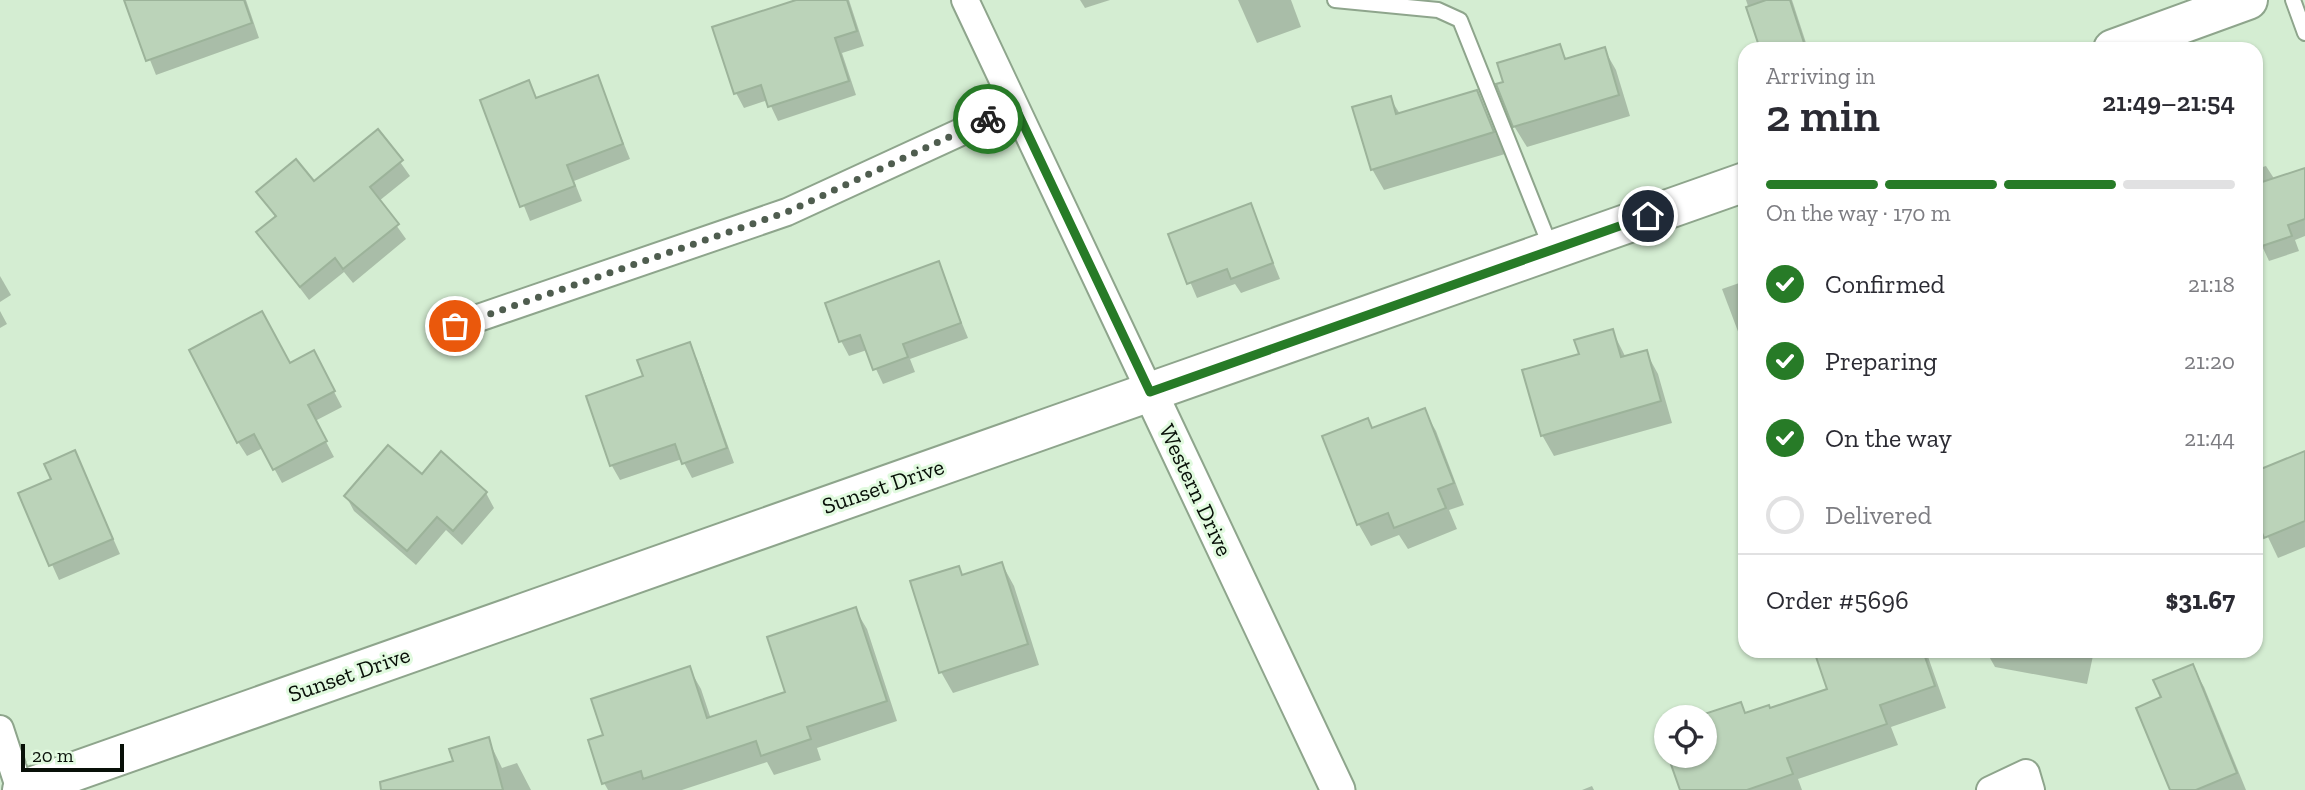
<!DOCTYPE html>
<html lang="en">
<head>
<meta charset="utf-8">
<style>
  body { margin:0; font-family:"Zilla Slab",serif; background:#f2f2f3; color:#2b2b33; height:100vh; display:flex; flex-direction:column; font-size:26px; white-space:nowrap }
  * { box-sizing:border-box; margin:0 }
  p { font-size:23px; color:#7c7c81 }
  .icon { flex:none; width:38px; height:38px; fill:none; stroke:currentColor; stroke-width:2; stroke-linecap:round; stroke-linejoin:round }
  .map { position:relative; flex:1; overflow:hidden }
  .side { position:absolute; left:1738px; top:42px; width:525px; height:616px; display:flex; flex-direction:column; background:#fff; border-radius:21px; box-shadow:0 2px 5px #0004 }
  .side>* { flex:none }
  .fabs { position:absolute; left:1654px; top:705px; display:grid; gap:14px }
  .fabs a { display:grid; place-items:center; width:63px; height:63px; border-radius:50%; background:#fff; box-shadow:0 2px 5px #0004; font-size:35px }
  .scale { position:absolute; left:21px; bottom:18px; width:103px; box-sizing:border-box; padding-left:7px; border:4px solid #081008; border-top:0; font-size:19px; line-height:24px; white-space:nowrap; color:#081008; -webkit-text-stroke:5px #e1fadf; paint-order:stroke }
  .pin { position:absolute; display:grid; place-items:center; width:60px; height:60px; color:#fff; margin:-30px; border:4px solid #fff; border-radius:50%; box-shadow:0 2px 7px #0007 }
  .courier { position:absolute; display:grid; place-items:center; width:70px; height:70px; margin:-35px; border:5px solid #277b27; border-radius:50%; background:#fff; color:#222; box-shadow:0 2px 9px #0007 }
  .summary em { font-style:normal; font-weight:600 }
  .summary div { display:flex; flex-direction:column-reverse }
  .summary { display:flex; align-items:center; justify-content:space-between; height:119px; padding:0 28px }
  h1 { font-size:46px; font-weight:600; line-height:52px }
  .bar { display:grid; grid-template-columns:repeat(4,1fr); gap:10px 7px; align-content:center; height:84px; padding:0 28px }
  .bar i { height:9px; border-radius:5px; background:#e1e1e2 }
  .bar .active { background:#277b27 }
  .bar p { grid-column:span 4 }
  .line { display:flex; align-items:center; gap:18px; padding:0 28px; border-top:2px solid #e1e1e2 }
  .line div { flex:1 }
  ol { padding:0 28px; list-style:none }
  li { display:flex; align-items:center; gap:21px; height:77px }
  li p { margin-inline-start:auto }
  li .icon { padding:7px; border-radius:50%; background:#277b27; color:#fff; stroke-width:4 }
  li:last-child { color:#7c7c81 }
  li i { width:38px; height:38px; border:4px solid #e1e1e2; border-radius:50% }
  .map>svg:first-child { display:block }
  .shadow { fill:#0003 }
  .building { fill:#bbd3b9; stroke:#9cb39a; stroke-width:2 }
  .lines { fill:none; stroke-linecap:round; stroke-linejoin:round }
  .service-casing { stroke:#8ea58c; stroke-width:18 }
  .minor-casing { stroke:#8ea58c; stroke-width:30 }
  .tertiary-casing { stroke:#8ea58c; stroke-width:37 }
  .secondary-casing { stroke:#8ea58c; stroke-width:42 }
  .service { stroke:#fff; stroke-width:14 }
  .minor { stroke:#fff; stroke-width:26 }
  .tertiary { stroke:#fff; stroke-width:33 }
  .secondary { stroke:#fff; stroke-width:38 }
  .done { stroke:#4f5d4f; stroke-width:7; stroke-dasharray:0 12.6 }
  .route { stroke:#277b27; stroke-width:9 }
  .labels { text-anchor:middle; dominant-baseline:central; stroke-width:6; stroke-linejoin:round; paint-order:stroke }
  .street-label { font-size:23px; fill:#081008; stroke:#e1fadf }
</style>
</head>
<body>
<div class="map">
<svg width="2305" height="790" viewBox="0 0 2305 790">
  <rect width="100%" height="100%" fill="#d4edd2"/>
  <g class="shadow">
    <path d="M126,0H246L259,38L156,75Z"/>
    <path d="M801,0H849L864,46L842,53L856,95L778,121L768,100L744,108L736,93Z"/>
    <path d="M1080,0H1110L1085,8Z"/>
    <path d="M1238,0H1291L1301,27L1257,43Z"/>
    <path d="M1746,0H1792L1808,49H1762Z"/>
    <path d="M1559,46L1567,60L1604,49L1616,70L1630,116L1527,147L1514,126Z"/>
    <path d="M597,77L630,159L574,181L582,201L530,221L482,101L529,83L538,100Z"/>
    <path d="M1477,92L1505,154L1384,190L1372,169L1390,98L1400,114Z"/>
    <path d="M378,131L410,176L379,201L406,239L353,283L344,272L309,300L258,233L276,218L258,192L313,183Z"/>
    <path d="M2266,166L2275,180L2305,173V236L2295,240L2299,251L2269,261L2256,233V169Z"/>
    <path d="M1250,205L1280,279L1241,293L1235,284L1197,298L1170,235Z"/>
    <path d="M938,264L968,338L910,359L915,372L883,384L867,350L849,356L841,341Z"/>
    <path d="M0,276L11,295L0,302Z"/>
    <path d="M1745,281V350L1722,289Z"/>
    <path d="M0,311L7,324L0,328Z"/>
    <path d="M1613,332L1626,358L1646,352L1658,374L1672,423L1554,456L1542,435L1581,356Z"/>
    <path d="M689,344L697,359L734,463L692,478L682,459L620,480L612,466L588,397L645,377Z"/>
    <path d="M289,365L321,367L342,407L315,421L334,457L282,483L263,448L247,456L238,442Z"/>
    <path d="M1424,410L1436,431L1464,505L1449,510L1457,529L1408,549L1399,535L1371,546L1359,525L1324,437L1373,430Z"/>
    <path d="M2305,452V547L2278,558L2256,512V473Z"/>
    <path d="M75,453L120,554L59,580L20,494L53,480Z"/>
    <path d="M422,476L486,493L494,508L462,545L446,530L416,565L354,511L346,496Z"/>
    <path d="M1002,564L1014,586L1039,665L953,693L941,672L958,568L963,577Z"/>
    <path d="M855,609L867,629L897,721L817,748L821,760L774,775L767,762L682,790H608L604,783L606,736L689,668L701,689L711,719L788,693Z"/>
    <path d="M1816,651H1926L1946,708L1891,727L1898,745L1798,779L1802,790H1682L1670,756H1704L1746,715L1830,690Z"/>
    <path d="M1986,651H2094L2087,684L1995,667Z"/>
    <path d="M2192,666L2204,687L2246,790H2172L2163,698Z"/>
    <path d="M488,739L502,768L517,763L531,790H398L455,763Z"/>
    <path d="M1592,786L1594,790H1582Z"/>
  </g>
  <g class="building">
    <path d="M124,0H244L252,23L146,61Z"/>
    <path d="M796,0H847L857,31L835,38L849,81L768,107L761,85L734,94L712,27Z"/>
    <path d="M1766,0H1790L1806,49H1760L1746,7Z"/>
    <path d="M1560,44L1565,59L1605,47L1619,95L1513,127L1496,84L1503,82L1497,63Z"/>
    <path d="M598,75L623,144L567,165L575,186L520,207L480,100L529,80L536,98Z"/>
    <path d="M1477,90L1494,132L1371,170L1352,107L1391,96L1396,114Z"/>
    <path d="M378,129L403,160L370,187L399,224L343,269L335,258L300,287L256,232L276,216L256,192L296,159L314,181Z"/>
    <path d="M2305,168V219L2288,225L2292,236L2256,248V184Z"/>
    <path d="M1251,203L1273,263L1231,279L1227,269L1187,284L1168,234Z"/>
    <path d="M939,261L961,323L903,344L908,357L873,370L860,335L839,342L825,303Z"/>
    <path d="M262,311L290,363L314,350L335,391L308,405L327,441L273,470L254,434L237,443L189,350Z"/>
    <path d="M1613,329L1621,357L1647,350L1661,401L1541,436L1522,370L1579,354L1574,340Z"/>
    <path d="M690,342L727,448L682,464L675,444L610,466L586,396L643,376L637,360Z"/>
    <path d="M1425,408L1454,483L1438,489L1446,508L1394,528L1388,513L1357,525L1322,436L1368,418L1372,428Z"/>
    <path d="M388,445L422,474L441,451L487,492L453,531L437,517L407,551L344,496Z"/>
    <path d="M75,450L113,539L49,566L18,493L51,479L44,464Z"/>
    <path d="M2305,451V521L2264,538L2256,517V471Z"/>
    <path d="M1002,562L1028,644L939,673L910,581L959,566L962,575Z"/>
    <path d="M856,607L887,701L807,727L811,739L761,756L756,741L643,779L641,771L602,784L588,740L603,735L591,699L690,666L707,718L785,692L767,637Z"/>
    <path d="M1814,651H1923L1935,686L1880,705L1887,724L1787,758L1793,774L1747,790H1680L1668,756H1704V734L1708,733L1701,715L1741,702L1745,713L1769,705L1770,708L1827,689Z"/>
    <path d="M2193,664L2237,773L2196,790H2170L2136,708L2161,697L2153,680Z"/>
    <path d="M489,737L503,790H381L380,782L453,761L449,749Z"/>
  </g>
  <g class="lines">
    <defs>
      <g id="service">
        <path d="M1335,0L1438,10L1460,20L1551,248"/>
        <path d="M2293,0L2305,33"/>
      </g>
      <g id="minor">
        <path d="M965,0L1150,392"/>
        <path d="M455,326L787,212L1015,107"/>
        <path d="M0,729L20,790"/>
        <path d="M1990,790L2026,773L2031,790"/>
      </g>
      <path id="tertiary" d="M1150,392L1338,790"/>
      <g id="secondary">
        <path d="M2113,49L2248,0"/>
        <path d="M22,790L1745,182"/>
      </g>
    </defs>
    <use href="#service" class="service-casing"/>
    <use href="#minor" class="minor-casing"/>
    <use href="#tertiary" class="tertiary-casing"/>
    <use href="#secondary" class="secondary-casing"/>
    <use href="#service" class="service"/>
    <use href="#minor" class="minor"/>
    <use href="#tertiary" class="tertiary"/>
    <use href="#secondary" class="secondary"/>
  </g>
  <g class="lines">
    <path class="done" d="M455,326L787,212L988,119"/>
    <path class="route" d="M988,119L1015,107L1150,392L1648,216"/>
  </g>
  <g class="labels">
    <g class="street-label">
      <text transform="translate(883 486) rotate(-19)">Sunset Drive</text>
      <text transform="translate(1196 490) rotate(65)">Western Drive</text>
      <text transform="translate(349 674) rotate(-19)">Sunset Drive</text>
    </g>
  </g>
</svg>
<div class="fabs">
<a><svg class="icon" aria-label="locate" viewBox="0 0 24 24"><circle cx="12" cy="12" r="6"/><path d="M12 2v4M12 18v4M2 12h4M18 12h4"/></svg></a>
</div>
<div class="scale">20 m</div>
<div class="pin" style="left:455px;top:326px;background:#ea580c"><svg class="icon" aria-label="bag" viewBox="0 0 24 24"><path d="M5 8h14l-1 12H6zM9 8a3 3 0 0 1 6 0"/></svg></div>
<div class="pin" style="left:1648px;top:216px;background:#1f2937"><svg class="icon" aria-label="home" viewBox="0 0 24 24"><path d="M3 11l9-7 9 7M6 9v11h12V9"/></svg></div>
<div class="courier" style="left:988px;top:119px"><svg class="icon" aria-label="bike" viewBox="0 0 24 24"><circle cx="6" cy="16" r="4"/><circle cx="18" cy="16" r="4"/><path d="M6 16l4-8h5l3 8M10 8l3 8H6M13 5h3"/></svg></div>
<section class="side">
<div class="summary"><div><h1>2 min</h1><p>Arriving in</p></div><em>21:49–21:54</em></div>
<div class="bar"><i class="active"></i><i class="active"></i><i class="active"></i><i></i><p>On the way · 170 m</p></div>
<ol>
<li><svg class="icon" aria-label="check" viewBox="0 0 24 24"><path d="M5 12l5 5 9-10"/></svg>Confirmed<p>21:18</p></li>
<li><svg class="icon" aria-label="check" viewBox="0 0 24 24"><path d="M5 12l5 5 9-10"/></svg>Preparing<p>21:20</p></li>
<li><svg class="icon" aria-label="check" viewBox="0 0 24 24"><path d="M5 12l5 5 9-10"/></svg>On the way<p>21:44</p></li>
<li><i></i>Delivered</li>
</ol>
<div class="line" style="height:91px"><div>Order #5696</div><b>$31.67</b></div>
</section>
</div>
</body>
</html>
